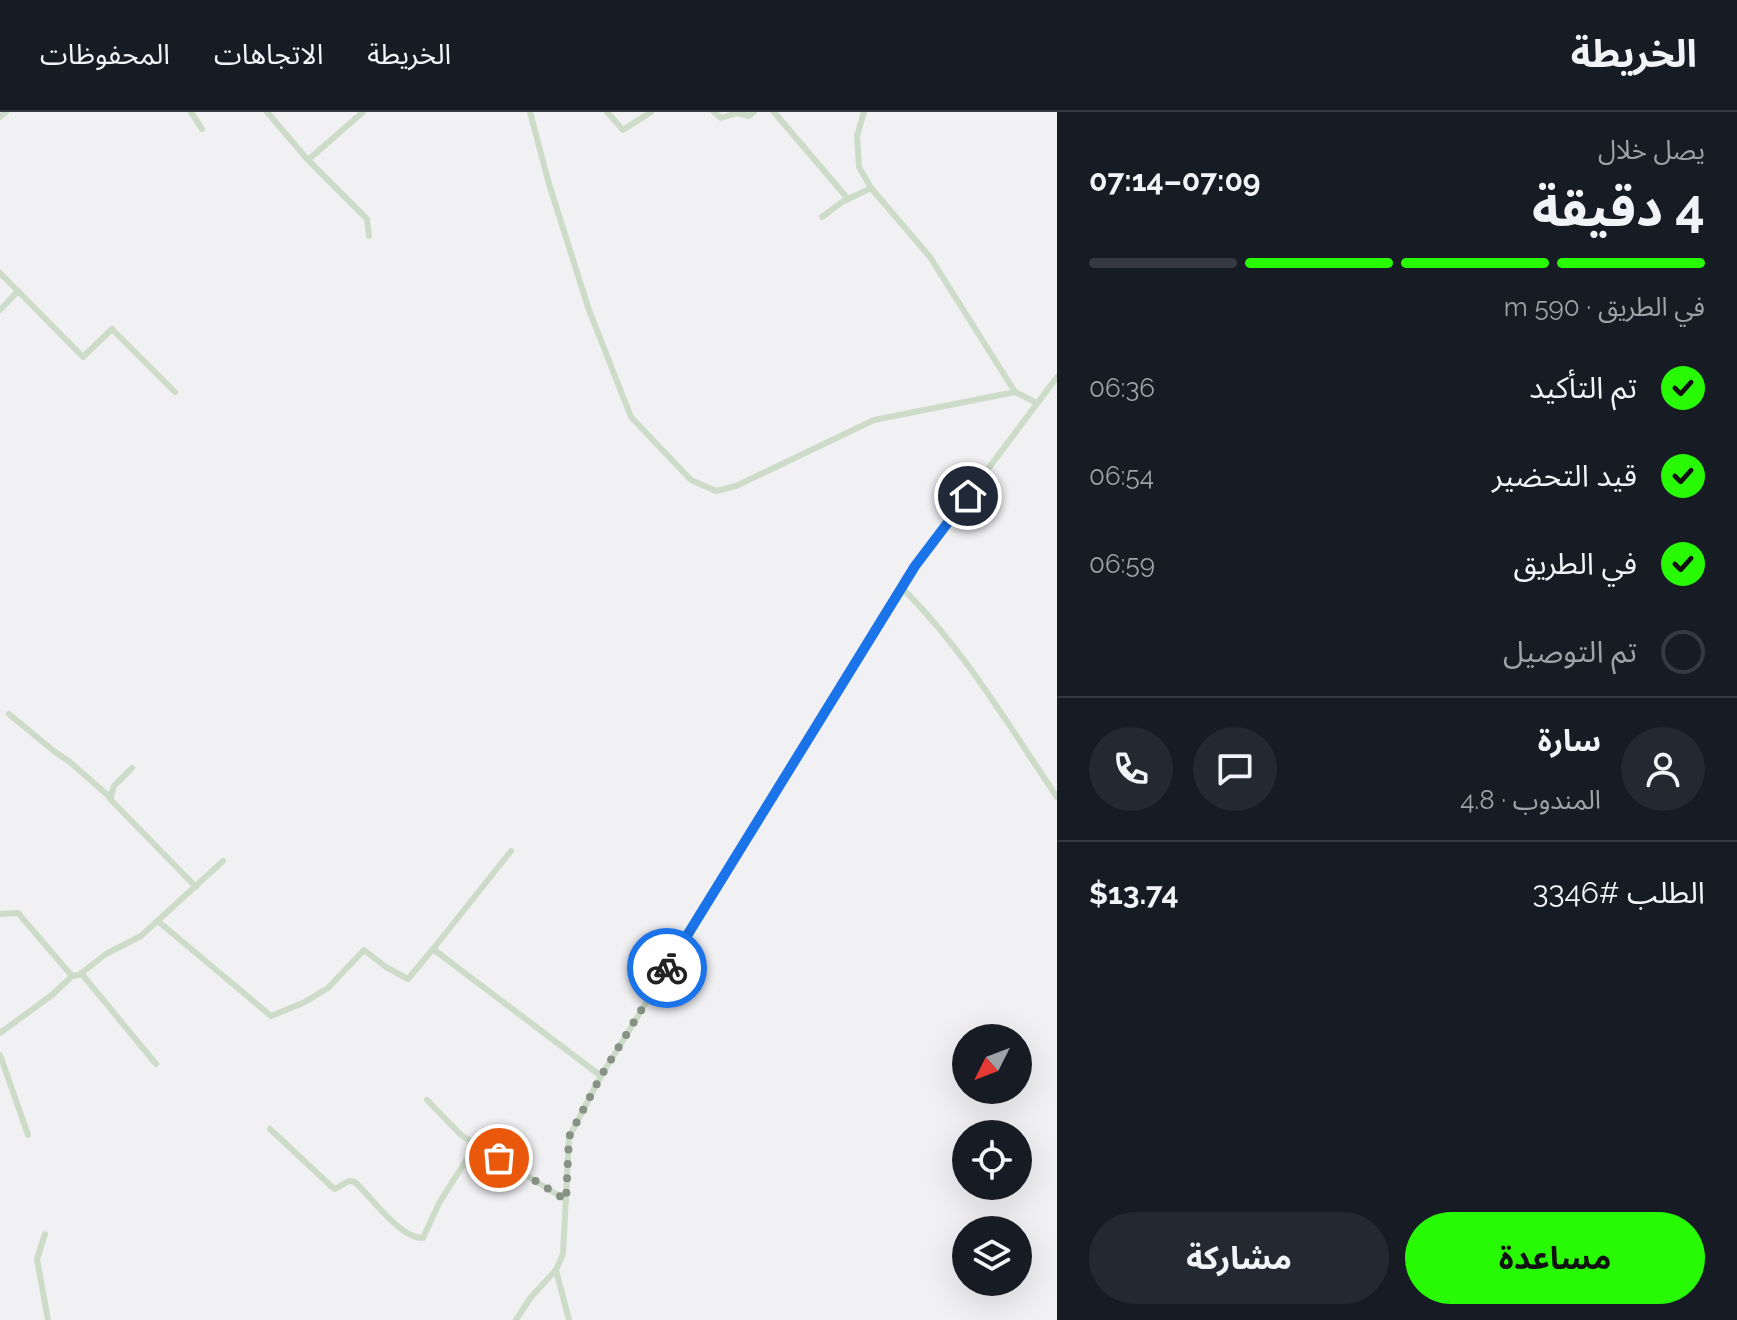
<!DOCTYPE html>
<html lang="ar">
<head>
<meta charset="utf-8">
<style>
  body { margin:0; font-family:Raleway,"Noto Sans Arabic",sans-serif; background:#242831; color:#f1f3f6; direction:rtl; height:100vh; display:flex; flex-direction:column; font-size:30px; white-space:nowrap }
  * { box-sizing:border-box; margin:0 }
  p { font-size:26px; color:#9ea1a6 }
  .icon { flex:none; width:44px; height:44px; fill:none; stroke:currentColor; stroke-width:2; stroke-linecap:round; stroke-linejoin:round }
  .map { position:relative; flex:1; overflow:hidden; direction:ltr }
  .details { display:flex; flex-direction:column; background:#171b24; width:680px }
  .details>* { flex:none }
  .needle { width:52px; rotate:228deg }
  .tools { position:absolute; left:952px; top:912px; display:grid; gap:16px }
  .tools a { display:grid; place-items:center; width:80px; height:80px; border-radius:50%; background:#171b24; box-shadow:0 8px 32px #0002; font-size:40px }
  .pin { position:absolute; display:grid; place-items:center; width:68px; height:68px; color:#fff; margin:-34px; border:4px solid #fff; border-radius:50%; box-shadow:0 2px 8px #0007 }
  .courier { position:absolute; display:grid; place-items:center; width:80px; height:80px; margin:-40px; border:6px solid #1a73e8; border-radius:50%; background:#fff; color:#222; box-shadow:0 2px 10px #0007 }
  .headline em { font-style:normal; font-weight:700 }
  .headline div { display:flex; flex-direction:column-reverse }
  .headline { display:flex; align-items:center; justify-content:space-between; height:136px; padding:0 32px }
  h1 { font-size:52px; font-weight:700; line-height:60px }
  .bar { display:grid; grid-template-columns:repeat(4,1fr); gap:12px 8px; align-content:center; height:96px; padding:0 32px }
  .bar i { height:10px; border-radius:6px; background:#363941 }
  .bar .current { background:#27fa03 }
  .bar p { grid-column:span 4 }
  .line { display:flex; align-items:center; gap:20px; padding:0 32px; border-top:2px solid #363941 }
  .line div { flex:1 }
  .round { display:grid; place-items:center; flex:none; width:84px; height:84px; border-radius:42px; background:#242831 }
  ol { padding:0 32px; list-style:none }
  li { display:flex; align-items:center; gap:24px; height:88px }
  li p { margin-inline-start:auto }
  li .icon { padding:8px; border-radius:50%; background:#27fa03; color:#111; stroke-width:4 }
  li:last-child { color:#9ea1a6 }
  li i { width:44px; height:44px; border:4px solid #363941; border-radius:50% }
  .action { display:flex; gap:16px; margin-top:auto; padding:16px 32px }
  .action a { flex:1; height:92px; border-radius:48px; background:#27fa03; color:#111; font-size:32px; font-weight:700; line-height:92px; text-align:center }
  .action a+a { background:#242831; color:#f1f3f6 }
  header { display:flex; align-items:center; gap:48px; box-sizing:border-box; height:112px; padding:0 40px; background:#171b24; border-bottom:2px solid #363941 }
  header strong { font-size:38px }
  nav { display:flex; gap:44px; margin-inline-start:auto; font-size:28px }
  main { display:flex; flex:1; min-height:0 }
  .map>svg:first-child { display:block }
  .lines { fill:none; stroke-linecap:round; stroke-linejoin:round }
  .minor { stroke:#cddcc8; stroke-width:6 }
  .done { stroke:#869283; stroke-width:8; stroke-dasharray:0 14.4 }
  .route { stroke:#1a73e8; stroke-width:10 }
</style>
</head>
<body>
<header>
<strong>الخريطة</strong>
<nav><a>الخريطة</a><a>الاتجاهات</a><a>المحفوظات</a></nav>
</header>
<main>
<section class="details">
<div class="headline"><div><h1>4 دقيقة</h1><p>يصل خلال</p></div><em>07:09–07:14</em></div>
<div class="bar"><i class="current"></i><i class="current"></i><i class="current"></i><i></i><p>في الطريق · 590 m</p></div>
<ol>
<li><svg class="icon" aria-label="check" viewBox="0 0 24 24"><path d="M5 12l5 5 9-10"/></svg>تم التأكيد<p>06:36</p></li>
<li><svg class="icon" aria-label="check" viewBox="0 0 24 24"><path d="M5 12l5 5 9-10"/></svg>قيد التحضير<p>06:54</p></li>
<li><svg class="icon" aria-label="check" viewBox="0 0 24 24"><path d="M5 12l5 5 9-10"/></svg>في الطريق<p>06:59</p></li>
<li><i></i>تم التوصيل</li>
</ol>
<div class="line" style="height:144px"><a class="round"><svg class="icon" aria-label="person" viewBox="0 0 24 24"><circle cx="12" cy="8" r="4"/><path d="M4 21q1-7 8-7t8 7"/></svg></a><div><b>سارة</b><p>المندوب · 4.8</p></div><a class="round"><svg class="icon" aria-label="chat" viewBox="0 0 24 24"><path d="M4 5h16v11H9l-5 4z"/></svg></a><a class="round"><svg class="icon" aria-label="phone" viewBox="0 0 24 24"><path d="M5 4h4l2 5-3 2q2 4 5 5l2-3 5 2v4C11 20 4 13 5 4z"/></svg></a></div>
<div class="line" style="height:104px"><div>الطلب #3346</div><b>$13.74</b></div>
<div class="action"><a>مساعدة</a><a>مشاركة</a></div>
</section>
<div class="map">
<svg width="1057" height="1208" viewBox="0 0 1057 1208">
  <rect width="100%" height="100%" fill="#f1f0f3"/>
  <g class="lines">
    <g class="minor">
      <path d="M191,0L202,17"/>
      <path d="M267,0L308,48L363,0"/>
      <path d="M530,0L549,72L589,198L631,305L691,368L716,379L736,374L874,308L1015,280L1037,291"/>
      <path d="M607,0L623,18L651,0"/>
      <path d="M714,0L721,6L737,1L749,4L754,0"/>
      <path d="M774,0L848,87"/>
      <path d="M864,0L857,24L859,55L871,76L930,145L1015,280"/>
      <path d="M0,5L6,0"/>
      <path d="M308,48L367,107L369,124"/>
      <path d="M822,105L842,90L871,76"/>
      <path d="M0,161L18,179L0,198"/>
      <path d="M18,179L83,245L112,217L175,280"/>
      <path d="M902,476C963,536 1009,614 1057,685"/>
      <path d="M9,602L55,640L70,650L111,686"/>
      <path d="M132,656L114,674L110,687L196,775"/>
      <path d="M0,802L18,801L72,864L79,863L106,842L141,824L223,749"/>
      <path d="M159,810L271,904L303,891L328,876L364,838L386,855L408,867L433,837L601,964"/>
      <path d="M433,837L511,739"/>
      <path d="M81,861L156,952"/>
      <path d="M0,921L52,883L72,864"/>
      <path d="M0,943L28,1023"/>
      <path d="M427,988L461,1023L566,1088"/>
      <path d="M270,1017L331,1074L335,1077L349,1069L355,1070C371,1085 401,1127 423,1126L439,1091L476,1033"/>
      <path d="M45,1122L37,1147L48,1208"/>
      <path d="M516,1208L531,1185L556,1158"/>
      <path d="M569,1208L556,1158L563,1142L569,1025L601,964L915,454L1057,265"/>
    </g>
  </g>
  <g class="lines">
    <path class="done" d="M499,1046L566,1088L569,1025L601,964L667,856"/>
    <path class="route" d="M667,856L915,454L968,384"/>
  </g>
</svg>
<div class="tools">
<a><svg class="needle" viewBox="-14 -14 28 28"><path d="M0-13l5 13h-10z" fill="#e53935"/><path d="M0 13l5-13h-10z" fill="#9ea1a6"/></svg></a>
<a><svg class="icon" aria-label="locate" viewBox="0 0 24 24"><circle cx="12" cy="12" r="6"/><path d="M12 2v4M12 18v4M2 12h4M18 12h4"/></svg></a>
<a><svg class="icon" aria-label="layers" viewBox="0 0 24 24"><path d="M12 4l9 5-9 5-9-5zM3 14l9 5 9-5"/></svg></a>
</div>
<div class="pin" style="left:499px;top:1046px;background:#ea580c"><svg class="icon" aria-label="bag" viewBox="0 0 24 24"><path d="M5 8h14l-1 12H6zM9 8a3 3 0 0 1 6 0"/></svg></div>
<div class="pin" style="left:968px;top:384px;background:#1f2937"><svg class="icon" aria-label="home" viewBox="0 0 24 24"><path d="M3 11l9-7 9 7M6 9v11h12V9"/></svg></div>
<div class="courier" style="left:667px;top:856px"><svg class="icon" aria-label="bike" viewBox="0 0 24 24"><circle cx="6" cy="16" r="4"/><circle cx="18" cy="16" r="4"/><path d="M6 16l4-8h5l3 8M10 8l3 8H6M13 5h3"/></svg></div>
</div>
</main>
</body>
</html>
